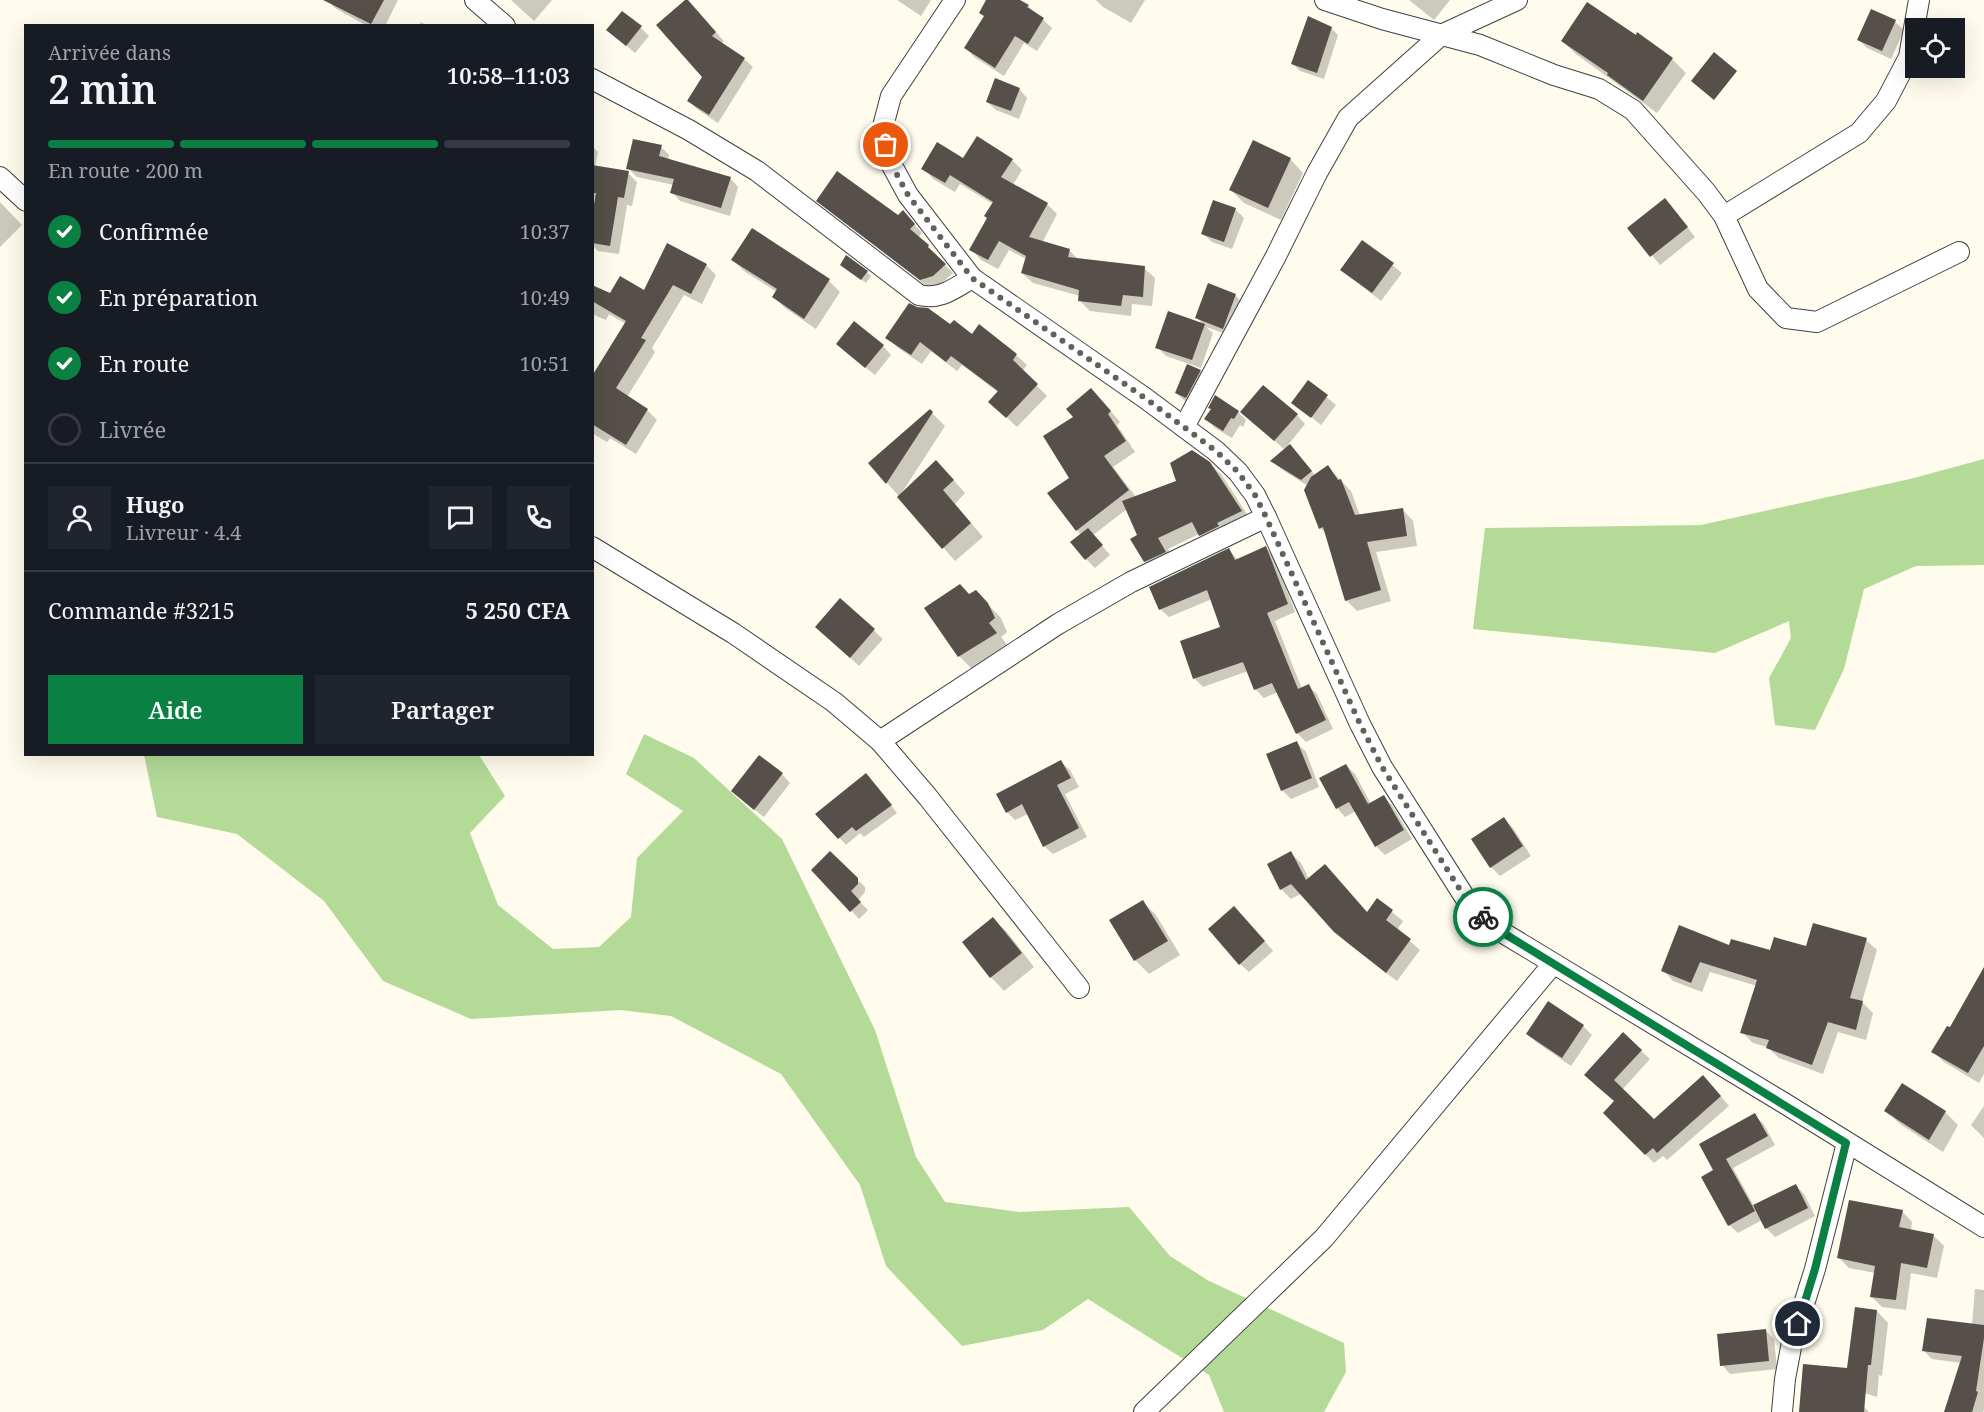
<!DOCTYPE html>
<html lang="fr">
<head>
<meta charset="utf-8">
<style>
  body { margin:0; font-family:"Noto Serif",serif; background:#20242c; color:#f1f3f6; height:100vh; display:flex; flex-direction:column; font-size:22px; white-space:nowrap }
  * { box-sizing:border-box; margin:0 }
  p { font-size:20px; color:#9ea1a6 }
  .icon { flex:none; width:33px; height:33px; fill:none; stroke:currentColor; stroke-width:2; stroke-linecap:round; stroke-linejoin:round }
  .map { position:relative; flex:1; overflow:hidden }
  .sheet { position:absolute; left:24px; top:24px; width:570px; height:732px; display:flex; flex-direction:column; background:#171b24; border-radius:0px; box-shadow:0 6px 24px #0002 }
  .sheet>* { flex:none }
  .fabs { position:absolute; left:1905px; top:18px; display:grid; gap:12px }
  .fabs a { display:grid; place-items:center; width:60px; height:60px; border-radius:0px; background:#171b24; box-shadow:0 6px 24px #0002; font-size:30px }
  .pin { position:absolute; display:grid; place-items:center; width:51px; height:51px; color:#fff; margin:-26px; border:3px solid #fff; border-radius:50%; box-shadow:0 2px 6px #0007 }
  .courier { position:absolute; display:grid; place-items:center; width:60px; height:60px; margin:-30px; border:4px solid #0b8043; border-radius:50%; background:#fff; color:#222; box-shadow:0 2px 8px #0007 }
  .headline em { font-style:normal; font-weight:600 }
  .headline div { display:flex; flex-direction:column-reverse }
  .headline { display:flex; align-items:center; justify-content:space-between; height:102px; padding:0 24px }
  h1 { font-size:39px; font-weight:600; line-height:45px }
  .bar { display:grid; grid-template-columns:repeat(4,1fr); gap:9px 6px; align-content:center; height:72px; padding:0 24px }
  .bar i { height:8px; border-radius:4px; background:#363941 }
  .bar .selected { background:#0b8043 }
  .bar p { grid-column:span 4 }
  .line { display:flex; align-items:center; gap:15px; padding:0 24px; border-top:2px solid #363941 }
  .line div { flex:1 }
  .round { display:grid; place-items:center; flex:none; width:63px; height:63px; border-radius:0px; background:#20242c }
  ol { padding:0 24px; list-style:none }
  li { display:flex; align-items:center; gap:18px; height:66px }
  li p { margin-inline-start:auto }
  li .icon { padding:6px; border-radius:50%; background:#0b8043; color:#fff; stroke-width:4 }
  li:last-child { color:#9ea1a6 }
  li i { width:33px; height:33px; border:3px solid #363941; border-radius:50% }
  .button { display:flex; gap:12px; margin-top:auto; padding:12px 24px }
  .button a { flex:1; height:69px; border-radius:0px; background:#0b8043; color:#fff; font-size:24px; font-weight:600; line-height:69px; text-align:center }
  .button a+a { background:#20242c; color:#f1f3f6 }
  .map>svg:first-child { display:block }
  .forest { fill:#b3da97 }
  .shadow { fill:#0003 }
  .building { fill:#564f4a }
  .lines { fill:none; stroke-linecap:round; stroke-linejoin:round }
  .minor-casing { stroke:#404040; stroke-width:22 }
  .minor { stroke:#fff; stroke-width:20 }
  .done { stroke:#62615b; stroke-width:6; stroke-dasharray:0 10.8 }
  .route { stroke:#0b8043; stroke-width:8 }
</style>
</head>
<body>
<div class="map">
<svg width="1984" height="1412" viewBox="0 0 1984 1412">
  <rect width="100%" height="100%" fill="#fffced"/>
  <g class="forest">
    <path d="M1984,459V565L1916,566L1864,589L1844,669L1815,730L1775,725L1769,678L1791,638L1789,621L1715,653L1473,629L1485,528L1701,525L1910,479Z"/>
    <path d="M644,734L694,758L782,839L875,1030L916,1157L945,1202L1019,1212L1129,1207L1170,1256L1209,1281L1344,1343L1346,1372L1324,1412H1224L1209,1375L1088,1299L1043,1330L962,1346L886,1266L860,1185L781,1074L671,1016L620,1010L471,1019L383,981L324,901L237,834L157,817L144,755H479L505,796L470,833L498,905L553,949L599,947L631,917L637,858L683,811L626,774Z"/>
  </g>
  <g class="shadow">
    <path d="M327,0H398L385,26H367L335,8Z"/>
    <path d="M511,0H552L534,21Z"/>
    <path d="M897,0H931L921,16Z"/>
    <path d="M988,0H1017L1028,6L1052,28L1037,51L1024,43L1004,76L974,57L966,48L985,17L981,13Z"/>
    <path d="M1096,0H1145L1131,23L1103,7Z"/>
    <path d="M1409,0H1450L1434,20Z"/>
    <path d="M695,9L724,41L721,44L744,59L753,67L718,123L697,109L689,101L704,77Z"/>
    <path d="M421,22L428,26H419Z"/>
    <path d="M1895,22L1904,30L1891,59L1867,48L1859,40Z"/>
    <path d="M641,28L649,36L635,53L608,30Z"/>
    <path d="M1331,28L1338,35L1324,79L1300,71L1293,64Z"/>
    <path d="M1638,34L1672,59L1686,73L1657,113L1576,54L1562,41L1636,37Z"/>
    <path d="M1019,89L1027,98L1019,119L996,110L987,102Z"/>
    <path d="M592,146L598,152L595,167L628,173L637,182L632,206L627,205L619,254L598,251L592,245V224L597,200L592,199Z"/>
    <path d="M661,147L669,155L668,160L730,178L738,187L730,216L680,201L672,192L674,185L637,177L628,168Z"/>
    <path d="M1290,159L1303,173L1281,220L1244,203L1231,190Z"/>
    <path d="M964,160H1012L1022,170L1013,185L1047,204L1057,214L1042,243L1069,250L1079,260L1144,268L1155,278L1152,306L1132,304L1131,316L1090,311L1080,301V296L1033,283L1022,273L1026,259L1009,250L998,269L981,260L971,249L988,218L993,204L960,184L955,192L933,179L923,168Z"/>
    <path d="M818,201L898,217L903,212L922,233L918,238L953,273L941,284L929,288Z"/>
    <path d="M0,202L22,225L0,247Z"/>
    <path d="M1235,209L1244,218L1232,249L1212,242L1203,234Z"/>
    <path d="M1673,209L1695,237L1660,265L1629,228Z"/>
    <path d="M1363,242L1402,273L1381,301L1342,270Z"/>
    <path d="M733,260L829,281L840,292L816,329L785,308L774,297L777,292L744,271Z"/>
    <path d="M706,265L716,275L702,304L684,295L652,348L655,352L627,397L647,410L657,420L636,454L610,438L607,442L592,433V378L626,324L609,314L606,320L592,314V286L610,295L644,292Z"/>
    <path d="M842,265L867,272L871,276L866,283Z"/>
    <path d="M1235,295L1244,304L1232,336L1206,327L1213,333L1201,368L1166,356L1157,347L1204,325L1197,318Z"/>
    <path d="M951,326L1016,355L1027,365L1022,371L1047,396L1017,427L990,402L999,393L962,365L957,371L931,351L922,364L898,348L887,337Z"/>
    <path d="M883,346L891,355L875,375L846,352Z"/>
    <path d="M1200,371L1209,380L1195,406L1185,401L1176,393Z"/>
    <path d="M1308,382L1336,405L1321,425L1293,402Z"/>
    <path d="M1101,400L1120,422L1117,425L1135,452L1113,467L1136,497L1178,482L1209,463L1221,474L1252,522L1211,546L1199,534L1168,549L1176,563L1156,573L1145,562L1132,540L1139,535L1127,509L1093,535L1110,555L1095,568L1086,559L1081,535L1077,530L1071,479Z"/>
    <path d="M930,411L945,426L901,494L949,475L965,493L955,504L983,537L955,561L870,463Z"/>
    <path d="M1238,412L1246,420L1243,427L1240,425L1232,438L1215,428L1206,419Z"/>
    <path d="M1297,415L1305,424L1288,445L1316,476L1328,467L1351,491L1360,516L1403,510L1413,521L1417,546L1376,552L1391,601L1357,611L1346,600L1327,534L1320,528L1308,486L1281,469L1273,461L1285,450L1251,420Z"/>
    <path d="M1266,548L1274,556L1295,612L1275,621L1302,689L1308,686L1317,694L1333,729L1306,742L1297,733L1278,692L1264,698L1255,689L1248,671L1203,687L1195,679L1182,642L1222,628L1212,599L1169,617L1160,609L1229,550L1238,560Z"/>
    <path d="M976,592L1001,618L1007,632L1001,637L1009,647L972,669L959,656L970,595Z"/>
    <path d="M840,600L883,639L859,666L826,635Z"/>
    <path d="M1297,743L1306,752L1319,787L1291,799L1282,790Z"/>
    <path d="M1061,762L1070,770L1079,787L1065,794L1087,837L1053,854L1044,846L1028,814L1015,820L1007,812Z"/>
    <path d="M1346,765L1355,774L1371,804L1384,797L1392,805L1412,839L1385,855L1376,846L1356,811L1345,817L1337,808Z"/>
    <path d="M782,774L790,783L764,817L742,800Z"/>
    <path d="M873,782L897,813L864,837L860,833L846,845L818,814Z"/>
    <path d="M1504,819L1513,828L1531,856L1500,876L1491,867Z"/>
    <path d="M830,853L865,887V892L858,900L868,910L859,919L813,870Z"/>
    <path d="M1291,853L1301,863L1309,879L1368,913L1377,900L1403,921L1397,930L1420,950L1397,981L1346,942L1302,893L1291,899L1281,889Z"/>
    <path d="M1143,902L1156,915L1180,955L1149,974L1135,960L1111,921Z"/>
    <path d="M1243,916L1273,951L1249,972L1240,964Z"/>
    <path d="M993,919L1007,932L1034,967L1004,991L991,977Z"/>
    <path d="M1866,940L1877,950L1862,1002L1873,1013L1866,1040L1838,1032L1823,1074L1779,1058L1767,1047L1753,1043L1742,1032L1757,986L1710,972L1702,992L1673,981L1663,970L1730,947L1771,952Z"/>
    <path d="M1984,970V1074L1979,1083L1944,1062L1933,1051L1950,1030Z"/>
    <path d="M1549,1003L1583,1026L1592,1035L1571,1066L1536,1042L1528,1034Z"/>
    <path d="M1623,1034L1650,1059L1622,1090L1654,1121L1712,1086L1729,1106L1667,1160L1663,1156L1654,1163L1605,1113L1616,1102L1594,1084Z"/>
    <path d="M1984,1106V1138L1971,1125Z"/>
    <path d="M1886,1111L1945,1112L1958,1125L1943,1152L1900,1124Z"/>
    <path d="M1754,1115L1763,1123L1775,1145L1733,1168L1754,1206L1796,1186L1804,1194L1815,1216L1775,1237L1766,1228L1762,1220L1738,1233L1729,1225L1715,1171Z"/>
    <path d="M1902,1211L1912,1222L1911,1231L1933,1235L1944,1246L1937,1278L1911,1273L1906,1310L1882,1307L1872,1297L1875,1273L1849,1268L1839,1258Z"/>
    <path d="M1975,1289L1984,1290V1409L1983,1412H1946L1962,1363L1932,1359L1923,1350L1972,1325Z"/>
    <path d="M1877,1311L1888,1323L1882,1376L1879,1375L1877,1397L1861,1392L1864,1407L1869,1412H1800L1849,1369Z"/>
    <path d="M1765,1330L1774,1339L1777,1369L1730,1374L1722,1365Z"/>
  </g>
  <g class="building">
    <path d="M323,0H384L371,24Z"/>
    <path d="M685,0H688L716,32L712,36L745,58L709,115L687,101L702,77L656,25Z"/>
    <path d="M986,0H1020L1029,5L1027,7L1044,18L1028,44L1015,36L995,68L964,48L984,16L979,13Z"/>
    <path d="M1587,2L1636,35L1637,32L1673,58L1643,101L1607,75L1608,73L1561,41Z"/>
    <path d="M1871,9L1896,20L1882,51L1857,40Z"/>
    <path d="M622,11L642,26L626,46L606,30Z"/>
    <path d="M1308,16L1332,27L1317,73L1291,64Z"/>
    <path d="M1714,52L1737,71L1714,100L1691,81Z"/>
    <path d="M995,78L1020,88L1011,111L986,102Z"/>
    <path d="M977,136L1013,159L1001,177L1048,203L1029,237L1070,249L1068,257L1145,266L1143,297L1123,295L1121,306L1078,301L1079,290L1021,273L1026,256L999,241L988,260L969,250L987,218L984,216L993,202L950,175L945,183L921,169L937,142L963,158Z"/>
    <path d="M633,139L662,145L659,156L731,177L721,208L670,193L674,179L626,169Z"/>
    <path d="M1253,140L1291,158L1268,208L1229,190Z"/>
    <path d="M592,165L629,171L624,198L618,197L610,246L592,243V215L596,193H592Z"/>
    <path d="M837,171L898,215L903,210L915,224L910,229L929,245L928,247L946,264L933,276L920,280L816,201Z"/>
    <path d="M1665,198L1688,227L1650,257L1627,228Z"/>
    <path d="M1213,200L1236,208L1224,242L1201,234Z"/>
    <path d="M752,228L830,279L804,319L772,297L777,289L731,260Z"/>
    <path d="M1362,240L1394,263L1372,293L1340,270Z"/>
    <path d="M667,243L707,264L691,294L673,285L641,338L646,340L616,388L648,409L626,445L592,424V376L626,321L592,301V285L610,293L620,276L644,290Z"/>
    <path d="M846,255L868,271L861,280L840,265Z"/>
    <path d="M1208,283L1236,294L1223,329L1195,318Z"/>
    <path d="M909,303L917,307L928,308L950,324L954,320L972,334L979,324L1017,354L1013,360L1038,384L1006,418L988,402L998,391L951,356L946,362L920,342L911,355L885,338Z"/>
    <path d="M1168,311L1205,324L1192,360L1155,348Z"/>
    <path d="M854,321L884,345L865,368L836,344Z"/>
    <path d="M1187,364L1201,370L1186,398L1175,393Z"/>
    <path d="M1308,380L1328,395L1311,418L1291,403Z"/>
    <path d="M1263,385L1298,414L1274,441L1240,412Z"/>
    <path d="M1091,388L1111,411L1108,414L1126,441L1104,456L1129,490L1076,531L1047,493L1069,478L1043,436L1073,417L1066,409Z"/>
    <path d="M1215,395L1239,411L1234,419L1231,418L1223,431L1204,419L1211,409L1208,408Z"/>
    <path d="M930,409L933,412L886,484L868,463Z"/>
    <path d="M1290,444L1312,471L1301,480L1270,461Z"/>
    <path d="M1192,450L1210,462L1242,511L1217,523L1219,526L1199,536L1192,522L1158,538L1166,552L1144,562L1130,539L1137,535L1122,501L1176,481L1170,463Z"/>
    <path d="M936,460L954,480L943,490L971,523L942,549L897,497Z"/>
    <path d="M1328,465L1338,480L1341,479L1355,515L1403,508L1407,536L1367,542L1381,590L1345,601L1323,527L1319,529L1304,490L1311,477Z"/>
    <path d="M1088,528L1103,545L1085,560L1070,542Z"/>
    <path d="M1266,546L1288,604L1267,613L1298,689L1309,684L1326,720L1296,734L1272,683L1254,690L1243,662L1193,679L1180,641L1220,627L1207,590L1159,610L1149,587L1229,548L1235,560Z"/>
    <path d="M960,584L969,594L976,590L988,603L995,618L989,623L997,633L958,657L924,608Z"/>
    <path d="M840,598L875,629L850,658L815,627Z"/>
    <path d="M1297,741L1312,778L1281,791L1266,754Z"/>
    <path d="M759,755L783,773L754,810L731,791Z"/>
    <path d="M1061,760L1071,778L1057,785L1079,828L1043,847L1022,804L1006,813L996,794Z"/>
    <path d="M1346,764L1368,804L1384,795L1404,830L1375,847L1349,802L1336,809L1319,778Z"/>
    <path d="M866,773L892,805L856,831L852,827L838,839L815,814Z"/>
    <path d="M1504,817L1523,846L1490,868L1471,839Z"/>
    <path d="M830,851L858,878V884L851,891L861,902L850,912L811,870Z"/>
    <path d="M1291,851L1306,880L1325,864L1367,912L1377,898L1393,910L1386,920L1411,939L1386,973L1334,932L1291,884L1280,890L1267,864Z"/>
    <path d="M1143,900L1168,941L1134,961L1109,920Z"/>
    <path d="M1234,906L1265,941L1239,965L1208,929Z"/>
    <path d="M993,917L1022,953L990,978L962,942Z"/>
    <path d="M1813,923L1867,938L1850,998L1863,1001L1856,1030L1828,1022L1812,1065L1766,1048L1769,1040L1740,1033L1757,980L1700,962L1691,983L1661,971L1679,925L1729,945L1731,939L1770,950L1774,937L1806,946Z"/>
    <path d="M1984,967V1046L1968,1073L1931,1052L1947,1026L1950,1027Z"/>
    <path d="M1548,1001L1584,1025L1562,1058L1526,1034Z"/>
    <path d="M1623,1032L1642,1050L1614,1080L1654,1119L1703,1075L1721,1096L1657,1153L1653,1148L1645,1155L1603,1113L1614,1101L1584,1075Z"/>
    <path d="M1902,1083L1946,1111L1929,1140L1884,1111Z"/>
    <path d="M1755,1113L1768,1136L1726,1159L1755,1211L1728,1226L1701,1177L1713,1170L1699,1144Z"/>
    <path d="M1796,1184L1808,1208L1765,1229L1753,1205Z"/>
    <path d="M1849,1200L1903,1210L1899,1227L1934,1234L1927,1268L1901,1263L1896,1300L1870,1297L1875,1266L1837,1258Z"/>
    <path d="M1855,1307L1877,1310L1871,1365H1868L1864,1412H1799L1803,1364L1847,1368Z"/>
    <path d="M1927,1318L1984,1325V1338L1976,1391L1978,1392L1972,1412H1944L1962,1356L1922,1351Z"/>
    <path d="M1766,1329L1769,1361L1720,1366L1717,1334Z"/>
  </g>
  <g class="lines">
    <defs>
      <g id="minor">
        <path d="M475,0L505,26"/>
        <path d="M955,0L891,96L882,130L889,160L908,195L972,278L1145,398L1216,451L1238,472L1255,495L1266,517L1360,724L1382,767L1464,896L1483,917L1505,934L1784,1103L1984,1227"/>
        <path d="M1325,0L1382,19L1480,45L1554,75L1599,89L1633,110L1706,192L1724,216L1859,133L1886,101L1909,57L1919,0"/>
        <path d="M592,79L689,130L757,171L919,295C941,300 953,289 972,278"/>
        <path d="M0,177L26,201"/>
        <path d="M1724,216L1758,289L1786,318L1817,322L1959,252"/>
        <path d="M1184,427L1276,256L1317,173L1348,118L1441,35L1517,0"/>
        <path d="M592,547L733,633L834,702L880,741"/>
        <path d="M1079,988L927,796L880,741L1058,624L1131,582L1266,517"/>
        <path d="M1144,1412L1324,1238L1553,964"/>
        <path d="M1782,1412L1785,1379L1792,1342L1815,1269L1847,1143"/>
      </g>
    </defs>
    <use href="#minor" class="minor-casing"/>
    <use href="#minor" class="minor"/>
  </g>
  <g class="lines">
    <path class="done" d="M886,145L889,160L908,195L972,278L1145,398L1216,451L1238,472L1255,495L1266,517L1360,724L1382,767L1464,896L1483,917"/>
    <path class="route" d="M1483,917L1505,934L1846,1143L1815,1269L1798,1324"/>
  </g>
</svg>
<div class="fabs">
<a><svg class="icon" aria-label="locate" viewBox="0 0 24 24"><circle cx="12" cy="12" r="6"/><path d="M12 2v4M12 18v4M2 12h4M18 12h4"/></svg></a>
</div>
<div class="pin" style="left:886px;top:145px;background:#ea580c"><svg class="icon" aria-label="bag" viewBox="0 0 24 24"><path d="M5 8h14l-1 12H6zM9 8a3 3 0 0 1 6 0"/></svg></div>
<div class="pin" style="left:1798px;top:1324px;background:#1f2937"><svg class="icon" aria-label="home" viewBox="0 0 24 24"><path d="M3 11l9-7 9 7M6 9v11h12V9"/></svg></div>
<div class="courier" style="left:1483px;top:917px"><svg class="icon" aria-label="bike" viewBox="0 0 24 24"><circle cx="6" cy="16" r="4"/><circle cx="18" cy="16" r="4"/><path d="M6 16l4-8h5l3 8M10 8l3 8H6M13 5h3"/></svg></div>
<section class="sheet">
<div class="headline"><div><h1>2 min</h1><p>Arrivée dans</p></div><em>10:58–11:03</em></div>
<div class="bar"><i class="selected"></i><i class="selected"></i><i class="selected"></i><i></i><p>En route · 200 m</p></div>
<ol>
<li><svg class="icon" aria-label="check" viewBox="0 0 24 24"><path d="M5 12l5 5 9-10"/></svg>Confirmée<p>10:37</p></li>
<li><svg class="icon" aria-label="check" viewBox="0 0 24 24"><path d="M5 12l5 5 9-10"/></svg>En préparation<p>10:49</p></li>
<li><svg class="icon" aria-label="check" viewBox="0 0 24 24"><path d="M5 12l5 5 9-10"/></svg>En route<p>10:51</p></li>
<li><i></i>Livrée</li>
</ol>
<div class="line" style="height:108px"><a class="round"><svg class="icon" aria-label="person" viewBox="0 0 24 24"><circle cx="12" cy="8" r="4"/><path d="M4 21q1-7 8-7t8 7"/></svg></a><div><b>Hugo</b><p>Livreur · 4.4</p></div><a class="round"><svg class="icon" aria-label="chat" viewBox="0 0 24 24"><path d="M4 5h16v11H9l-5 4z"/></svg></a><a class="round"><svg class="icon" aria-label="phone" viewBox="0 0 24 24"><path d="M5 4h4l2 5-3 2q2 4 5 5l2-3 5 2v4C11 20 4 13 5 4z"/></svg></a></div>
<div class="line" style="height:78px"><div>Commande #3215</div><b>5 250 CFA</b></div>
<div class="button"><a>Aide</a><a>Partager</a></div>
</section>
</div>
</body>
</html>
